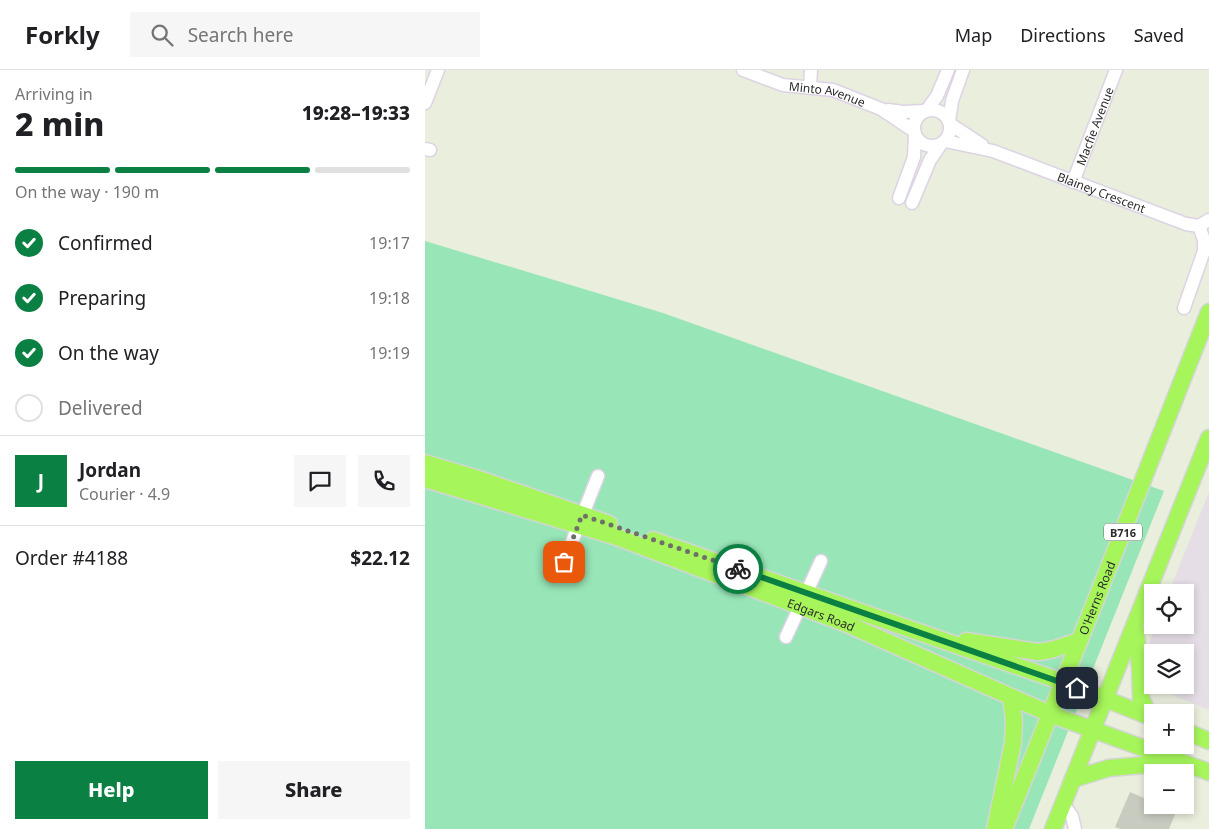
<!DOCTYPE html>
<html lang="en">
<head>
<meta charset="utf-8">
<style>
  body { margin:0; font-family:"Noto Sans",sans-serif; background:#f6f6f6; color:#202124; height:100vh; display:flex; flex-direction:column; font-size:19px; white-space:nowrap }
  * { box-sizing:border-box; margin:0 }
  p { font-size:16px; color:#757577 }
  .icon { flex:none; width:28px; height:28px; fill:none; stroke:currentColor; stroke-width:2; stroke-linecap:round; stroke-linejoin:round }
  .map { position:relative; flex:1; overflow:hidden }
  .side { display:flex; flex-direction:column; background:#fff; width:425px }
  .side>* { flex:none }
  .tools { position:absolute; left:719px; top:514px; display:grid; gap:10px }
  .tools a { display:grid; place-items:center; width:50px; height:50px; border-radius:0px; background:#fff; box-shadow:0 2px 8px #0003; font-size:25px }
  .pin { position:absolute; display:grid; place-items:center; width:42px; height:42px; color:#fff; margin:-21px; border-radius:10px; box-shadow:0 2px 8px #0006 }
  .courier { position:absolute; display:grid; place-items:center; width:50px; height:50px; margin:-25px; border:4px solid #0b8043; border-radius:50%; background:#fff; color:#222; box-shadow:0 1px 6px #0007 }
  .summary em { font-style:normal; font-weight:800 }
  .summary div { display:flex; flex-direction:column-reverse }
  .summary { display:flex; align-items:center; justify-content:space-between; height:85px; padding:0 15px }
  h1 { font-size:32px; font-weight:800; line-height:38px }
  .bar { display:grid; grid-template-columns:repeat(4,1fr); gap:8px 5px; align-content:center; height:60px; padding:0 15px }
  .bar i { height:6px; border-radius:4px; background:#e0e0e0 }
  .bar .current { background:#0b8043 }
  .bar p { grid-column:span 4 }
  .line { display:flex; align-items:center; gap:12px; padding:0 15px; border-top:1px solid #e0e0e0 }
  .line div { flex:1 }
  .round { display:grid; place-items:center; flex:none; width:52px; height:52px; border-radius:0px; background:#f6f6f6 }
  ol { padding:0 15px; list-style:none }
  li { display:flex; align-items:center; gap:15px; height:55px }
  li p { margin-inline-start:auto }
  li .icon { padding:5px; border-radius:50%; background:#0b8043; color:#fff; stroke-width:4 }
  li:last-child { color:#757577 }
  li i { width:28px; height:28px; border:2px solid #e0e0e0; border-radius:50% }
  .button { display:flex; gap:10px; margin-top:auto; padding:10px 15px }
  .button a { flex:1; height:58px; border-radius:0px; background:#0b8043; color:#fff; font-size:20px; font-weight:800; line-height:58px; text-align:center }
  .button a+a { background:#f6f6f6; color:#202124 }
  header { display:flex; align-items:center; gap:30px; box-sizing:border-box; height:70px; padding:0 25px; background:#fff; border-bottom:1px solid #e0e0e0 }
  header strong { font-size:24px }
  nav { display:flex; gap:28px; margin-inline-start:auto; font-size:18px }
  .search { width:350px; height:45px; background:#f6f6f6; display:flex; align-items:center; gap:12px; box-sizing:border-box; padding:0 18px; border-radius:0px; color:#757577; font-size:19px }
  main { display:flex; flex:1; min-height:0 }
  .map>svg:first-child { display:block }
  .industrial { fill:#e6dee6 }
  .green { fill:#98e6b8 }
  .building { fill:#c8ccc0 }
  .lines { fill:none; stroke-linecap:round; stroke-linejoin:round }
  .minor-casing { stroke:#ddd3e5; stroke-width:15 }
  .major-casing { stroke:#d5d5d5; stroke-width:19 }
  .minor { stroke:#fff; stroke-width:12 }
  .major { stroke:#a6f55b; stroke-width:16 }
  .done { stroke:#6e706a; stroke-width:5; stroke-dasharray:0 9 }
  .route { stroke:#0b8043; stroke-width:6 }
  .labels { text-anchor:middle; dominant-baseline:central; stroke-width:5; stroke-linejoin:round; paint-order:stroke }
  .shield { fill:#fff; stroke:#6b6b6b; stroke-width:1 }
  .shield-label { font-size:11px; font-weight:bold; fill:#2c2c2c }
  .street-label { font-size:12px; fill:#2c2c2c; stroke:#fff }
</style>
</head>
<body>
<header>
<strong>Forkly</strong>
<div class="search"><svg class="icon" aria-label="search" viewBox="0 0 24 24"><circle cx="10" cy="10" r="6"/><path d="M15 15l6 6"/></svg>Search here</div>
<nav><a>Map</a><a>Directions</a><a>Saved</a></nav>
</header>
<main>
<section class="side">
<div class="summary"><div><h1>2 min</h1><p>Arriving in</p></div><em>19:28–19:33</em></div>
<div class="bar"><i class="current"></i><i class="current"></i><i class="current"></i><i></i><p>On the way · 190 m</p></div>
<ol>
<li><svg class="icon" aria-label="check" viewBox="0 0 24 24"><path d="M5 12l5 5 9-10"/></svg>Confirmed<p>19:17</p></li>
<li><svg class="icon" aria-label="check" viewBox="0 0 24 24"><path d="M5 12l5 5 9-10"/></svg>Preparing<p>19:18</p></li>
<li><svg class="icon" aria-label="check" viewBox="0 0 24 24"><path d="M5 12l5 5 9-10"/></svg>On the way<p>19:19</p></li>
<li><i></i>Delivered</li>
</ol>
<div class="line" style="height:90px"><b class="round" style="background:#0b8043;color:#fff">J</b><div><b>Jordan</b><p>Courier · 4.9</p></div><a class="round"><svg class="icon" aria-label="chat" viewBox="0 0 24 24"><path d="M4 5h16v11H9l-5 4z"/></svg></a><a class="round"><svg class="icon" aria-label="phone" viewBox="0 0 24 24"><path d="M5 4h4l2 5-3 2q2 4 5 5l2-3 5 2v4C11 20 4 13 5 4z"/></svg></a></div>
<div class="line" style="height:65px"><div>Order #4188</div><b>$22.12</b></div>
<div class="button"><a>Help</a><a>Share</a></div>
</section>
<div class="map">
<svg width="784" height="759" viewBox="0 0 784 759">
  <rect width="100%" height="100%" fill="#e9eedd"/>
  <path class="industrial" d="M784,422V640L740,622L737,615H760V582H728L727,589L723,576L731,555H760V522H744Z"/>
  <path class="green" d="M0,171L238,243L739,421L604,759H0Z"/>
  <path class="building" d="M705,722L728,732V735H734L751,742L744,759H696L690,757Z"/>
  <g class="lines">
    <defs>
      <g id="minor">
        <path id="s1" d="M318,0L358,15L408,20L456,39L489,61"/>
        <path d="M385,17L386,0"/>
        <path d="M0,33L13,0"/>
        <circle cx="507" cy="58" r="18"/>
        <path d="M463,40L478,42L500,41"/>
        <path d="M501,41L512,26L523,0"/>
        <path d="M524,51L527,31L538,0"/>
        <path d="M525,54L557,75"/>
        <path id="s2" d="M520,71L568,81L761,154L774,156L784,150"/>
        <path d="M0,79L5,80"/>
        <path id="s3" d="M648,112L691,0"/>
        <path d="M474,128L489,87L490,64"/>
        <path d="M487,133L505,90L516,74"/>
        <path d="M759,238L779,181V170L774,156"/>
        <path d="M139,492L173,406"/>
        <path d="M361,567L396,491"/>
        <path d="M638,734L647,746L650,759"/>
      </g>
      <g id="major">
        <path d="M0,393L54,409L184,454"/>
        <path id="s4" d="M0,409L192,467L422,554L625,644L784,702"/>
        <path d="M228,470L638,612L728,648"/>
        <path d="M710,555L715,598L716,628L724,646"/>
        <path d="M541,571L613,582L626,580L654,571"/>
        <path d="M760,661L784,671"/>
        <path d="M648,709L684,698L718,695L742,686"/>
        <path d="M570,759L588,673L589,651L586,627"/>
        <path id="s5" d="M579,759L676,517L784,242"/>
        <path d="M628,759L784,368"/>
      </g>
    </defs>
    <use href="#minor" class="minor-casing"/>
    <use href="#major" class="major-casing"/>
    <use href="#minor" class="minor"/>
    <use href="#major" class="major"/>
  </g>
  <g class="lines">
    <path class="done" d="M139,492L157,445L313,499"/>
    <path class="route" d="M313,499L652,618"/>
  </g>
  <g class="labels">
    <rect class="shield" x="679" y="453.5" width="38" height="17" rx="4"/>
    <g class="shield-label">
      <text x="698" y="462">B716</text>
    </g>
    <g class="street-label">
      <text stroke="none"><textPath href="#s1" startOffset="88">Minto Avenue</textPath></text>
      <text stroke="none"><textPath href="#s3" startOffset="60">Macfie Avenue</textPath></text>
      <text stroke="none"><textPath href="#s2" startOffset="165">Blainey Crescent</textPath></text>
      <text stroke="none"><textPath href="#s5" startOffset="249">O'Herns Road</textPath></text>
      <text stroke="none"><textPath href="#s4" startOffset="419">Edgars Road</textPath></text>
    </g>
  </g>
</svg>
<div class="tools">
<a><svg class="icon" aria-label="locate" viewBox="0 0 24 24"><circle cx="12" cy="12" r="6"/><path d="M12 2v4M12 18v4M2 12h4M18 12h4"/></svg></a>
<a><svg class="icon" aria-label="layers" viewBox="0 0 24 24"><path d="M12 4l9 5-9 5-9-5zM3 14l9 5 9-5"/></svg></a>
<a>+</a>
<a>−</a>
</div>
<div class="pin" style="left:139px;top:492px;background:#ea580c"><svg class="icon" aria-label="bag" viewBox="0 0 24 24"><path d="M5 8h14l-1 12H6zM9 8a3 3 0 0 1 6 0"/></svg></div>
<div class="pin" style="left:652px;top:618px;background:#1f2937"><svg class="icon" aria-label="home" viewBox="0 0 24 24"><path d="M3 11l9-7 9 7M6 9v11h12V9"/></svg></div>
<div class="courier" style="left:313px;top:499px"><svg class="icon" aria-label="bike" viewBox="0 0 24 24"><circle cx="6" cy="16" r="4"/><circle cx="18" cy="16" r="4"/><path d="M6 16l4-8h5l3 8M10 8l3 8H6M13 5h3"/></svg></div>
</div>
</main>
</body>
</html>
